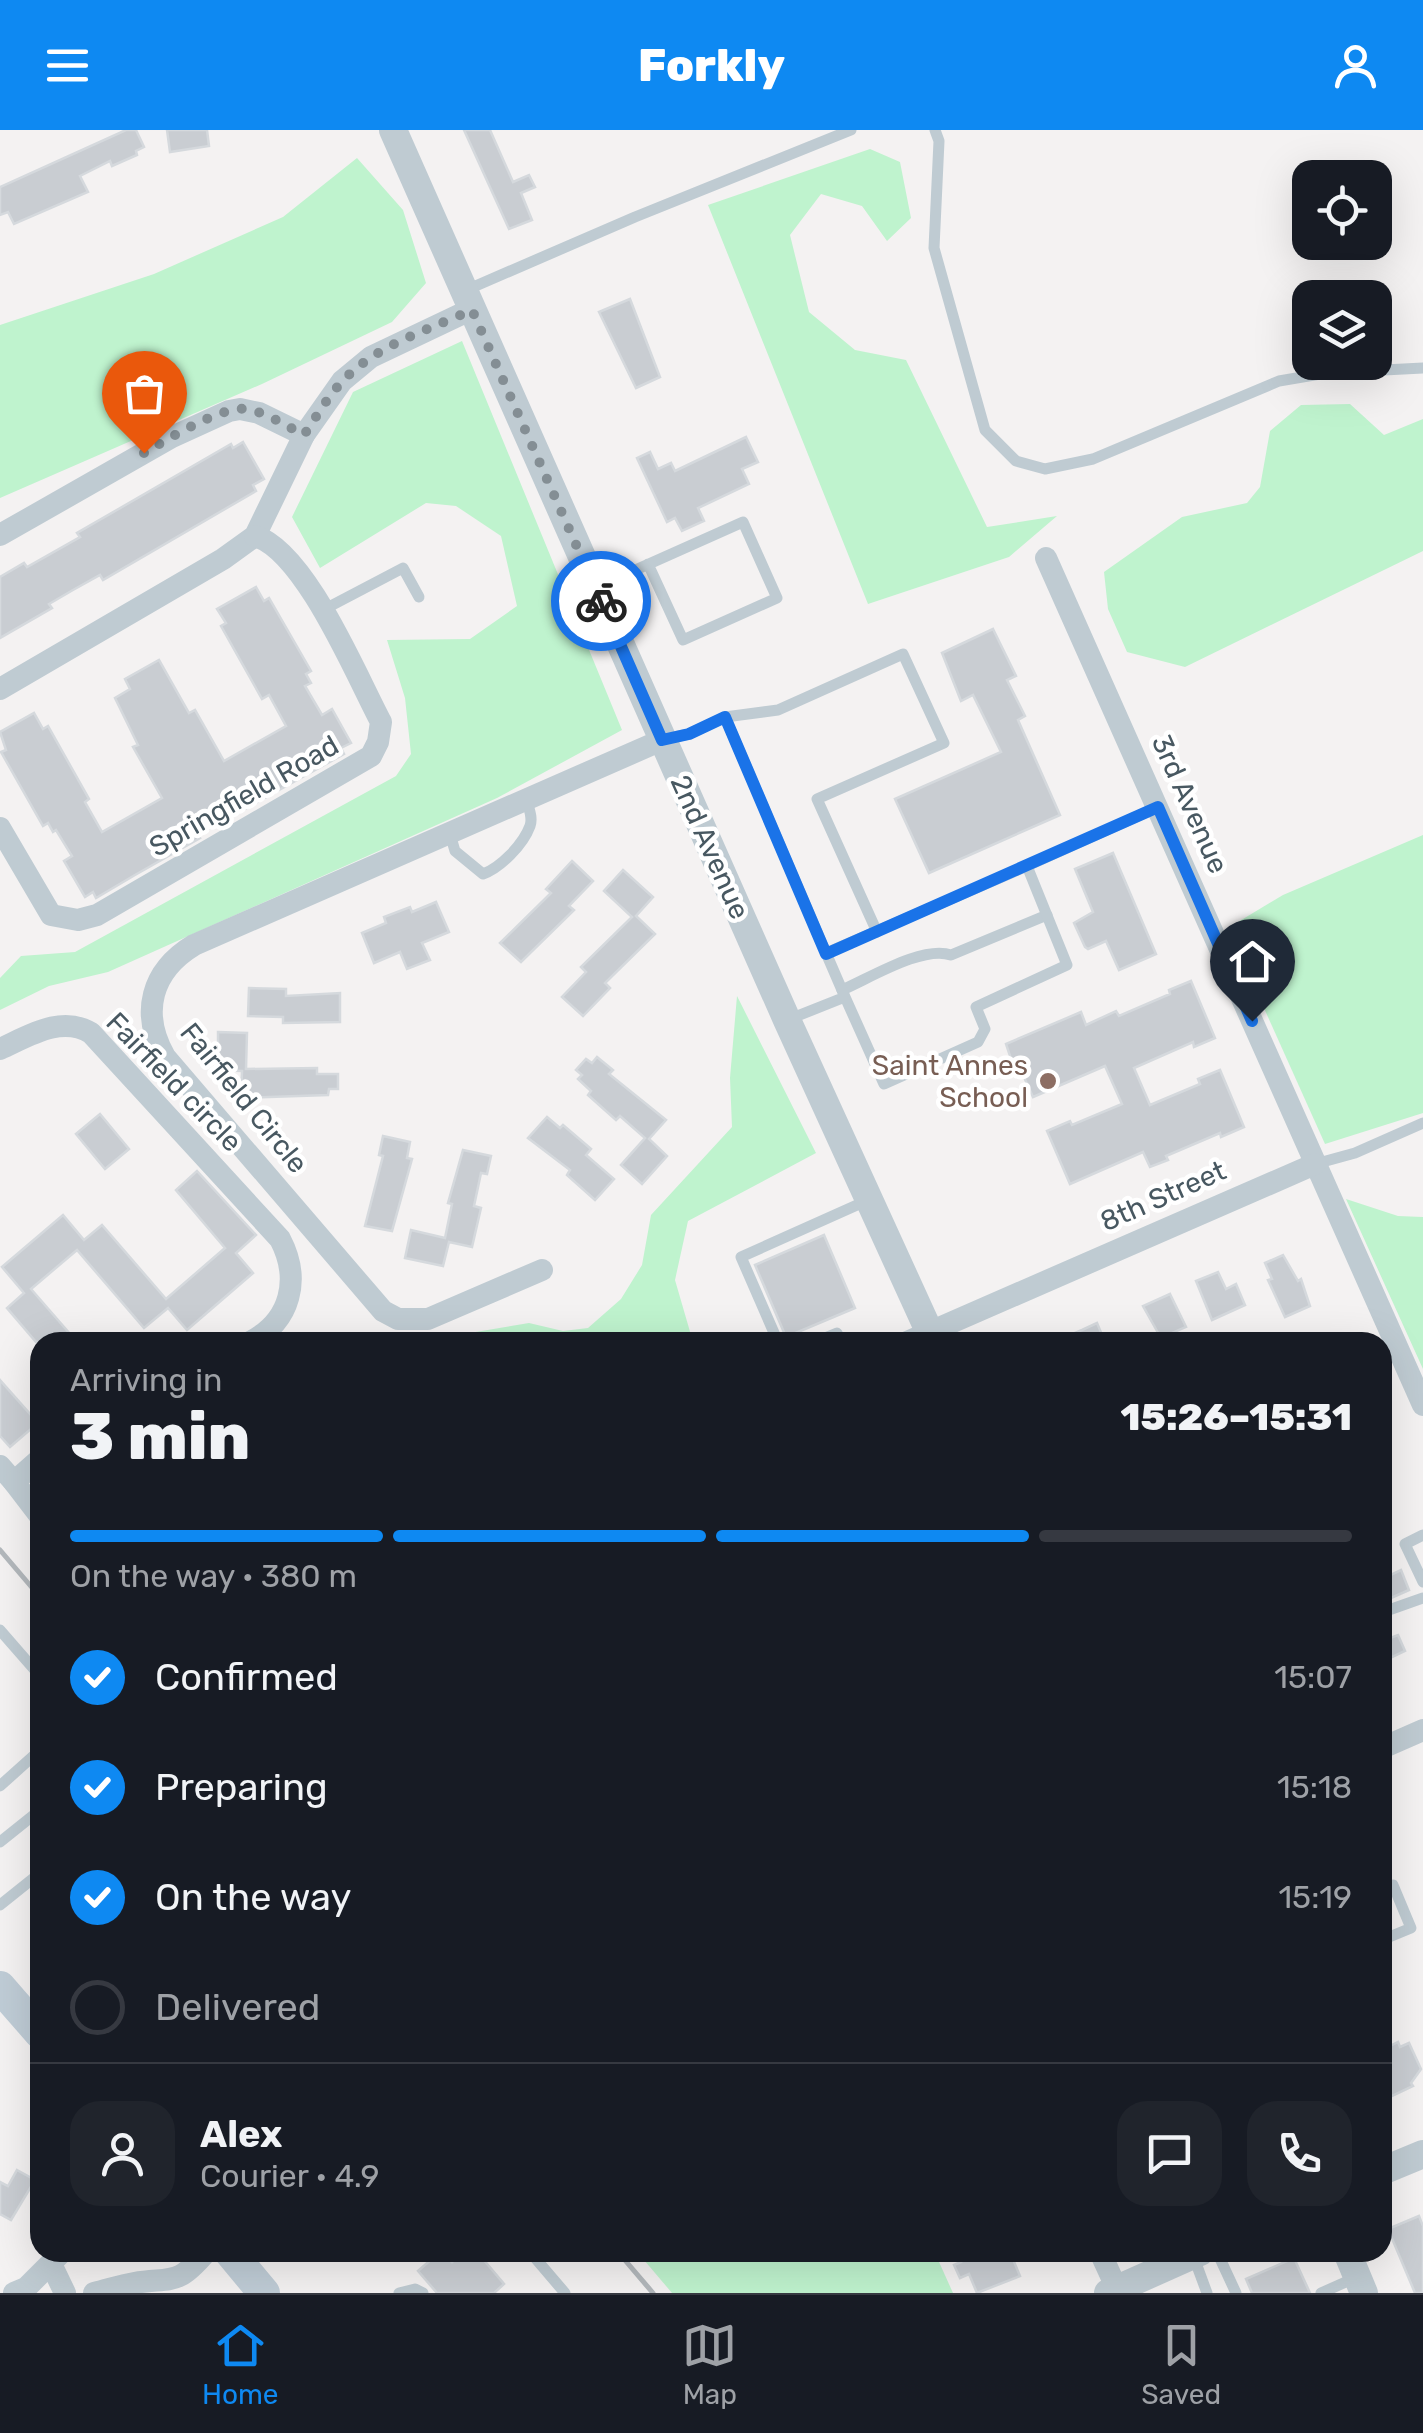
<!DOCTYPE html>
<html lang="en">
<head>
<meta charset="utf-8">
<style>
  body { margin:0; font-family:Rubik,sans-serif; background:#20242c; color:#f1f3f6; height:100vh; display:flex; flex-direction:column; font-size:38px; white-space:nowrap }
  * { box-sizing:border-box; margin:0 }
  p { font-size:32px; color:#9ea1a6 }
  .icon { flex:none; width:55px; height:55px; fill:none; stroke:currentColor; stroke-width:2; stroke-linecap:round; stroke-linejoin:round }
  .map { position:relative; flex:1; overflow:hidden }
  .drawer { position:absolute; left:30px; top:1202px; width:1362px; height:930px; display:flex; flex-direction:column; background:#171b24; border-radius:30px; box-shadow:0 10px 40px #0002 }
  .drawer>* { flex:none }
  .controls { position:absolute; left:1292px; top:30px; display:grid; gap:20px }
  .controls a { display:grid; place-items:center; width:100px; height:100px; border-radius:20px; background:#171b24; box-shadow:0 10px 40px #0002; font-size:50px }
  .pin { position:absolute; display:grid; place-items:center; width:85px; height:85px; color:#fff; margin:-102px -42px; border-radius:50% 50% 50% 0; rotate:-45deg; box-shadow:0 0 10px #0007 }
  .pin .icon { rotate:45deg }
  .courier { position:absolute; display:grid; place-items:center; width:100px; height:100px; margin:-50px; border:8px solid #1a73e8; border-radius:50%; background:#fff; color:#222; box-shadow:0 2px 12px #0007 }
  .head em { font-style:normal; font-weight:800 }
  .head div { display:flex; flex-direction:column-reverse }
  .head { display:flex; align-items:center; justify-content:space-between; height:170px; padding:0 40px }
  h1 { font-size:65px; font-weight:800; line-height:75px }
  .bar { display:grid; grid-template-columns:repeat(4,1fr); gap:15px 10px; align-content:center; height:120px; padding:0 40px }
  .bar i { height:12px; border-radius:8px; background:#363941 }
  .bar .selected { background:#0e89f2 }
  .bar p { grid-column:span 4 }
  .line { display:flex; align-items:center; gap:25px; padding:0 40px; border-top:2px solid #363941 }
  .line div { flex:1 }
  .round { display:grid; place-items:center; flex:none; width:105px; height:105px; border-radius:30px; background:#20242c }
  ol { padding:0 40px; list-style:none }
  li { display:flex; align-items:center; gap:30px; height:110px }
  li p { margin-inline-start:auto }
  li .icon { padding:10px; border-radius:50%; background:#0e89f2; color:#fff; stroke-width:4 }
  li:last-child { color:#9ea1a6 }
  li i { width:55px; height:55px; border:5px solid #363941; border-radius:50% }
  header { display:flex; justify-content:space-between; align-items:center; height:130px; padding:0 40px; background:#0e89f2; color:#fff; font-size:45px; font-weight:800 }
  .menu { display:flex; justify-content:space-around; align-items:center; height:140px; border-top:2px solid #363941; background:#171b24; font-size:28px; color:#9ea1a6 }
  .menu a { display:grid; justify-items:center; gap:5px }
  .menu .selected { color:#0e89f2 }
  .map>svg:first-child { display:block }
  .green { fill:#bff3ce }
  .building { fill:#c9cdd2; stroke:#d5d9dd; stroke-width:2.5 }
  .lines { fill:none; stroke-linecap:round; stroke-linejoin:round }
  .service { stroke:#bfcbd2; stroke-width:11 }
  .minor { stroke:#bfcbd2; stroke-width:22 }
  .tertiary { stroke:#bfcbd2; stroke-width:28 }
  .secondary { stroke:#bfccd6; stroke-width:32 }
  .rail { stroke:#b3b8bc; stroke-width:5 }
  .done { stroke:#848e94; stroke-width:10; stroke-dasharray:0 18 }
  .route { stroke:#1a73e8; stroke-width:12 }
  .education-dot { fill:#8d6e63; stroke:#fff; stroke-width:4 }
  .labels { text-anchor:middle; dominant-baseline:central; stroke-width:9; stroke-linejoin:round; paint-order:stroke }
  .street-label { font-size:28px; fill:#485861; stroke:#fff }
  .education-label { font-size:28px; fill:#785e54; stroke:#fff; text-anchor:end }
</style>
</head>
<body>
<header><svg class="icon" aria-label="menu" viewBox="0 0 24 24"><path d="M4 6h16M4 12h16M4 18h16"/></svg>Forkly<svg class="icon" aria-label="person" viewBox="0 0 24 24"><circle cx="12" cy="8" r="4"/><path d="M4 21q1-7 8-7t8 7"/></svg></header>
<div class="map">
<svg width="1423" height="2163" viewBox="0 0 1423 2163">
  <rect width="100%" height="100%" fill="#f4f2f2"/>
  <g class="green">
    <path d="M870,19L900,32L911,88L887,111L862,76L821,64L790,105L809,182L855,220L906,230L987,397L1057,386L1009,427L868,474L708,75Z"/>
    <path d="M357,28L403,80L426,153L392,192L262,254L0,368V195L154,144L283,87Z"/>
    <path d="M462,211L622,600L497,668L108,842L49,856L0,880V848L21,826L75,822L396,646L411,624L405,568L387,510L470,509L517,476L501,406L456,376L426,373L320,438L292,387L353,262Z"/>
    <path d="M1350,274L1384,305L1423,289V421L1185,537L1127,522L1108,479L1104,442L1182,387L1247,373L1260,357L1270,301L1301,275Z"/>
    <path d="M1423,705V983L1325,1014L1228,798L1283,765Z"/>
    <path d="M737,866L816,1023L688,1091L675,1150L693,1212H416L529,1193L563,1201L588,1198L621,1169L642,1135L651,1085L732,997L730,948Z"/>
    <path d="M1346,1069L1398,1086L1423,1087V1239Z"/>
    <path d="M638,2123H935L953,2163H672Z"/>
  </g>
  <g class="building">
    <path d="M126,0H136L144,17L136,21L137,25L112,36L110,31L80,46L88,62L14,94L8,82L0,85V57Z"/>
    <path d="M167,0H207L209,16L170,22Z"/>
    <path d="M464,0H490L513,52L529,45L535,57L521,63L532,90L509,99Z"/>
    <path d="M630,169L660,247L636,258L599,182Z"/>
    <path d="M746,307L758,332L742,339L749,354L698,378L704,391L682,401L675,388L667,392L637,328L650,322L658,339L671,333L675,341Z"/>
    <path d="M243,312L264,349L253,355L256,361L103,450L100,445L73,460L49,474L52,478L0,508V447L24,433L27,437L80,407L77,403L231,314L233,318Z"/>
    <path d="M256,457L264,471L269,468L311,541L306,544L311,553L305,556L322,585L332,579L351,613L341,618L344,624L198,705L200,708L135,745L96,768L93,762L85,767L64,731L72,726L56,700L53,702L48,693L43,696L1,622L6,620L0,602L34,583L43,599L48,596L89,669L85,672L102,702L162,668L133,617L138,615L115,568L130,559L125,549L159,530L189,583L195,580L224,631L286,596L269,565L262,569L221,496L226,493L217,479Z"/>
    <path d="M993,499L1016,546L1007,550L1025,586L1018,590L1060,685L929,743L895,669L1001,622L973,565L961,571L942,523Z"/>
    <path d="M1113,723L1156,824L1119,840L1106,811L1088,819L1085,817L1074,793L1093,782L1075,739Z"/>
    <path d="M572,731L593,751L569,776L574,780L521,832L500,813L551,763L546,759Z"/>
    <path d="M623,740L653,767L636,786L655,804L605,853L610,858L583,886L562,867L586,842L581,837L632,787L604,761Z"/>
    <path d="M436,772L449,802L422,813L430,830L407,839L400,822L374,833L362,803L386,793L384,787L410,777L412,782Z"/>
    <path d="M1191,851L1215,908L1194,917L1193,912L1134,938L1150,975L1200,954L1198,949L1220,940L1244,997L1221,1007L1220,1003L1166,1026L1168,1030L1150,1037L1143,1022L1070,1054L1047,1001L1070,991L1072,995L1122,974L1105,936L1033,967L1023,945L1017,947L1006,914L1081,882L1086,895L1116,881L1119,886L1170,864L1169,860Z"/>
    <path d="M249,858L286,859V866L340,863V892L283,893V887L248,886Z"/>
    <path d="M218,902L247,903L246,939L317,938V944H338V959H329L328,965L241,968L242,941L218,940Z"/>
    <path d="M597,927L613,940L609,944L666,990L649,1009L667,1026L642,1054L621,1035L645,1008L620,986L616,990L588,965L591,961L578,949L582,945L576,940L586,929L592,933Z"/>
    <path d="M100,984L129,1019L105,1039L76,1004Z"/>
    <path d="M547,987L560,998L563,995L591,1019L586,1025L614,1049L595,1070L567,1045L570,1040L528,1008Z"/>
    <path d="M383,1006L410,1012L407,1028L412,1029L392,1101L365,1096L383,1026L379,1025Z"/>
    <path d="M463,1020L491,1026L487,1044L481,1043L474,1076L481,1078L472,1117L449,1112L443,1136L405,1128L411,1100L445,1108L452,1074L448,1073Z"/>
    <path d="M197,1041L256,1105L236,1123L253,1143L187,1200L168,1178L144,1198L77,1120L31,1159L77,1212H36L7,1178L24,1163L2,1137L63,1085L84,1110L102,1095L166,1169L225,1118L176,1060Z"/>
    <path d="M824,1105L855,1178L786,1207L755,1135Z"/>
    <path d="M1283,1125L1298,1151L1301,1149L1310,1176L1285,1187L1268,1150L1272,1149L1265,1133Z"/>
    <path d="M1218,1142L1226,1159L1236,1154L1245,1175L1212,1190L1196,1151Z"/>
    <path d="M1170,1164L1186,1197L1161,1208L1143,1176Z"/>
    <path d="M1097,1193L1105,1212H1054L1082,1200Z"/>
    <path d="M0,1250L38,1293L10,1317L0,1306Z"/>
    <path d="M1401,1440L1409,1460L1382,1472V1449Z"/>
    <path d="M1398,1505L1405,1521L1388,1529L1382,1511Z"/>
    <path d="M1398,1912L1400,1917L1409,1913L1421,1939L1411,1953L1413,1956L1388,1968L1382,1959V1920Z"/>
    <path d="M17,2040L35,2050L11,2090L0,2084V2052L8,2056Z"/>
    <path d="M1419,2086L1423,2096V2163H1415L1388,2099Z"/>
    <path d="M440,2122L452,2132L464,2122H477L504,2154L494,2163H437L418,2141Z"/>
    <path d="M957,2122H1010L1020,2146L977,2163L969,2144L960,2148L954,2135L961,2132Z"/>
    <path d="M1294,2128L1310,2163H1252L1246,2149Z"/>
  </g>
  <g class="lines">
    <g class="service">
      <path d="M935,0L939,11L934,118L985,300L1016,331L1045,339L1093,329L1279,251L1326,243L1423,238"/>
      <path d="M464,161L635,87L851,0"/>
      <path d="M595,458L743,392L777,468L683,510L648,434"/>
      <path d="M321,481L403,438L419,467"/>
      <path d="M725,587L778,580L903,524L944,613L817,669L877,802"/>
      <path d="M665,609L689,604L725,587L826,823"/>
      <path d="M450,704L455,721L483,744C500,738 523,715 530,696C533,688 529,679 527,671"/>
      <path d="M1027,736L1158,677"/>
      <path d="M842,860C870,848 923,815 951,825L1047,785"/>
      <path d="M787,890L845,867L884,954L978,912L985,899L976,877L1067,835L1027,736L826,823L845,867"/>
      <path d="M1315,1034L1355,1023L1423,993"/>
      <path d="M778,1212L741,1127L866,1071"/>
      <path d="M815,1212L837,1203L841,1212"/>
      <path d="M1423,1405L1405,1414L1423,1452"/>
      <path d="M1386,1481L1423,1468"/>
      <path d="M0,1500L40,1546"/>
      <path d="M0,1656L40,1620"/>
      <path d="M0,1712L40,1680"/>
      <path d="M1382,1760L1393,1755L1411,1798L1382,1810"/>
      <path d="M0,1775L40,1743"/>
      <path d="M530,2122L565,2163"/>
      <path d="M1217,2122L1236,2163"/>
      <path d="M1193,2125L1207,2163"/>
      <path d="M399,2163L415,2159L423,2163"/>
      <path d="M1321,2163L1357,2147"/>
    </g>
    <g class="minor">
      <path d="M0,405L172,307L229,281L240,279L259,283L304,305"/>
      <path d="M1046,428L1423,1275"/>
      <path d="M0,559L223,429L255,406L304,305L342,251L371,227L472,179"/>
      <path d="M0,698L51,785L78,790L97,785L371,626L378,612L381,592C356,545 305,421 255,406"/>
      <path d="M0,919C29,906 61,885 91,903L280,1109C301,1149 291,1191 250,1212"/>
      <path d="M542,1140L428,1189H398L383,1181L165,927C140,883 151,841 194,815L662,610"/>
      <path d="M907,1212L1315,1034"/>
      <path d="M0,1336L14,1352L40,1329"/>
      <path d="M14,1352L40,1386"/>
      <path d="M1382,1618L1423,1600"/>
      <path d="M1100,2122L1117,2159"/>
      <path d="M52,2136L65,2163"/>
      <path d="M14,2163L26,2158L62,2122"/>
      <path d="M94,2163C107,2160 121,2155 134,2153C174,2147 177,2156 206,2122"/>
    </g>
    <g class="tertiary">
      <path d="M393,0L787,890L934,1212"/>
      <path d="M1382,2041L1423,2024"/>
      <path d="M1347,2122L1364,2163"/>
      <path d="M1108,2163L1200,2122"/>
    </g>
    <g class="secondary">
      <path d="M0,1857L40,1903"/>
      <path d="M230,2122L264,2163"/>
    </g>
    <g class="rail">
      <path d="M0,1420L40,1467"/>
      <path d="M618,2122L653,2163"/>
    </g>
  </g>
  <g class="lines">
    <path class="done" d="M144,323C167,310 220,276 246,279C266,282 286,296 304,305C319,283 332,259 352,242C384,213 433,198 472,180L601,471"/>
    <path class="route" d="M601,471L662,610L689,604L725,587L826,824L1158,677L1252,891"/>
  </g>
  <circle class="education-dot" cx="1048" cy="951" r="10"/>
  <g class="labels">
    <g class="street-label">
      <text transform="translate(244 666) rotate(-30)">Springfield Road</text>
      <text transform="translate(1190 674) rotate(66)">3rd Avenue</text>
      <text transform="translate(710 717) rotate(66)">2nd Avenue</text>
      <text transform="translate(174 952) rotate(46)">Fairfield circle</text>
      <text transform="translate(244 968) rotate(51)">Fairfield Circle</text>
      <text transform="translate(1163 1066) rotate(-24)">8th Street</text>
    </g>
    <g class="education-label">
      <text x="1028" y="935">Saint Annes<tspan x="1028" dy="32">School</tspan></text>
    </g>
  </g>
</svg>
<div class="controls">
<a><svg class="icon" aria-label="locate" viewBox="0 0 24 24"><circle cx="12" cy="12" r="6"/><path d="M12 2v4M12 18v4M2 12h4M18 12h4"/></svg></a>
<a><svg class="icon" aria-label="layers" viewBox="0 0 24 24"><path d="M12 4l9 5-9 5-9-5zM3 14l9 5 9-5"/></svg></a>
</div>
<div class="pin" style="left:144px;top:323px;background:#ea580c"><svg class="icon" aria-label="bag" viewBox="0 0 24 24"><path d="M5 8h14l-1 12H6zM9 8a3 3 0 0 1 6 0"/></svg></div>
<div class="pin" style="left:1252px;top:891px;background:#1f2937"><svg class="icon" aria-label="home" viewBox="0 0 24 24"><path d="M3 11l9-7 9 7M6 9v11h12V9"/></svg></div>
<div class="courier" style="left:601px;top:471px"><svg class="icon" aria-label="bike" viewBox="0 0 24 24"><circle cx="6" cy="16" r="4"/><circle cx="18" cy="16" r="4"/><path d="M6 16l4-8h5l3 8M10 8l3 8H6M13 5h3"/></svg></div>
<section class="drawer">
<div class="head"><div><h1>3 min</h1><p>Arriving in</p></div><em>15:26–15:31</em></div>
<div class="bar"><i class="selected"></i><i class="selected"></i><i class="selected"></i><i></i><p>On the way · 380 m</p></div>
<ol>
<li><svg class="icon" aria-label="check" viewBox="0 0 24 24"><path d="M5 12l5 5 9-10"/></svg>Confirmed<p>15:07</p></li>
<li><svg class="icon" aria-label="check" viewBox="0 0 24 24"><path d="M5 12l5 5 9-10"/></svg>Preparing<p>15:18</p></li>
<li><svg class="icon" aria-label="check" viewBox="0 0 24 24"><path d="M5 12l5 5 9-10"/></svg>On the way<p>15:19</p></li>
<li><i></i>Delivered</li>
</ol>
<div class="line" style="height:180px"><a class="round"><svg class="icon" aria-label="person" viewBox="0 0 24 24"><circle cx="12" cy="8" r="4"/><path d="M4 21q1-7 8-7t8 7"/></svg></a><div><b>Alex</b><p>Courier · 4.9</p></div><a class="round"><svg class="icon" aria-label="chat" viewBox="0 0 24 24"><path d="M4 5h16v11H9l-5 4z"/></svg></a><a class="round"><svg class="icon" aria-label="phone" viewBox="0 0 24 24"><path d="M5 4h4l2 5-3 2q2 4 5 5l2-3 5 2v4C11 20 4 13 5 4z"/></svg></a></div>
</section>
</div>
<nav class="menu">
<a class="selected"><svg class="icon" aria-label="home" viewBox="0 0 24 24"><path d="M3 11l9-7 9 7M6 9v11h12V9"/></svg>Home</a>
<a><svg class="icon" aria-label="map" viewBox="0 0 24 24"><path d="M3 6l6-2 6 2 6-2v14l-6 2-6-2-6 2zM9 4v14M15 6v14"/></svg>Map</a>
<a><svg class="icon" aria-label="saved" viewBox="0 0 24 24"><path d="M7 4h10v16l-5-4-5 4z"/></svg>Saved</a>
</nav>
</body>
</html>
